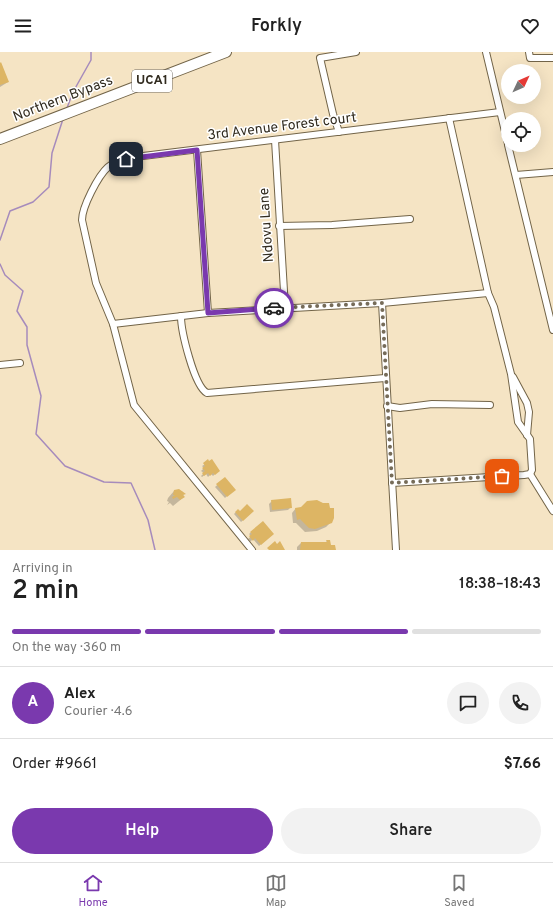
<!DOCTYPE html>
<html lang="en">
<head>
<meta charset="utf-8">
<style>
  body { margin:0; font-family:Overpass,sans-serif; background:#f2f2f2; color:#222; height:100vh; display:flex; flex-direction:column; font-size:15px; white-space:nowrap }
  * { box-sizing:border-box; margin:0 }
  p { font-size:13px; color:#767676 }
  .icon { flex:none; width:22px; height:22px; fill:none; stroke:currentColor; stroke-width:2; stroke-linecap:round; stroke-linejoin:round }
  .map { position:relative; height:498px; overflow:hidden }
  .sheet { display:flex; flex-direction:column; background:#fff; flex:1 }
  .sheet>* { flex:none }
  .needle { width:26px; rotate:46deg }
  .buttons { position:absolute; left:501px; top:12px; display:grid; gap:8px }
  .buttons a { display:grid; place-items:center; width:40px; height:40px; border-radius:50%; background:#fff; box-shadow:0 4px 16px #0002; font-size:20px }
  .pin { position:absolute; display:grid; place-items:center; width:34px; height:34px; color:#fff; margin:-17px; border-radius:8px; box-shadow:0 2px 6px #0006 }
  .courier { position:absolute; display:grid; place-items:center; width:40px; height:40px; margin:-20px; border:3px solid #7a39ae; border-radius:50%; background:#fff; color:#222; box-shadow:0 1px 5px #0007 }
  .head em { font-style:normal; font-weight:600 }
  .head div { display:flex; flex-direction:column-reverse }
  .head { display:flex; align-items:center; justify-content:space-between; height:68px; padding:0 12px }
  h1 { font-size:26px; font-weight:600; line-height:30px }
  .bar { display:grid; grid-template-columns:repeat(4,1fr); gap:6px 4px; align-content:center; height:48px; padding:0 12px }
  .bar i { height:5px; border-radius:3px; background:#e0e0e0 }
  .bar .current { background:#7a39ae }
  .bar p { grid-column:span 4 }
  .line { display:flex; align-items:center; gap:10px; padding:0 12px; border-top:1px solid #e0e0e0 }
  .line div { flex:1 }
  .round { display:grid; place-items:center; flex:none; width:42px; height:42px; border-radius:21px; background:#f2f2f2 }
  .action { display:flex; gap:8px; margin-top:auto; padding:8px 12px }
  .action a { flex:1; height:46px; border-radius:24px; background:#7a39ae; color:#fff; font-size:16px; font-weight:600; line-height:46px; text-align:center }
  .action a+a { background:#f2f2f2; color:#222 }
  header { display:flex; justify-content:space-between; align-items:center; height:52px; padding:0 12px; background:#fff; font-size:18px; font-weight:600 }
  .dock { display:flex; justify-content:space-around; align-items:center; height:56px; border-top:1px solid #e0e0e0; background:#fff; font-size:11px; color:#767676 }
  .dock a { display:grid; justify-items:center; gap:2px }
  .dock .current { color:#7a39ae }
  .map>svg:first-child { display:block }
  .shadow { fill:#0003 }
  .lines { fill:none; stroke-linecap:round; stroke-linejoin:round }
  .stream { stroke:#a68bbc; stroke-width:1.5 }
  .building { fill:#ddb564 }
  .street-casing { stroke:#726448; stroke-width:8 }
  .primary-casing { stroke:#726448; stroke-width:12 }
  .street { stroke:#fff; stroke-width:6 }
  .primary { stroke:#fff; stroke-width:10 }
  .done { stroke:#766c59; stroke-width:4; stroke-dasharray:0 7.2 }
  .route { stroke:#7a39ae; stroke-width:5 }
  .labels { text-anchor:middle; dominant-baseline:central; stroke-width:3; stroke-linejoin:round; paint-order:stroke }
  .shield { fill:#fff; stroke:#706b63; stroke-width:1 }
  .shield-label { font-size:13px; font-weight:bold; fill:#322c20 }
  .street-label { font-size:14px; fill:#322c20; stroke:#fff }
</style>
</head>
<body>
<header><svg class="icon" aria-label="menu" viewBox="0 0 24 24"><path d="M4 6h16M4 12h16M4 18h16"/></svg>Forkly<svg class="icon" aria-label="heart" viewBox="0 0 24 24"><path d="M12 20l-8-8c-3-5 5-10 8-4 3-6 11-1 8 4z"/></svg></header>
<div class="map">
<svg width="553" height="498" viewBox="0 0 553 498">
  <rect width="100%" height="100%" fill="#f5e4c4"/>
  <g class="shadow">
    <path d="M0,12L8,30L0,35Z"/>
    <path d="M212,408L218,419L213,424L211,422L208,425L206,422L202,425L201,424L204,421L201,419L204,416L202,414Z"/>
    <path d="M225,426L234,437L225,446L215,435Z"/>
    <path d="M174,439H182L184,445L173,454L170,451L167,453L169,450L167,449L168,446Z"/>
    <path d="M272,449L291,455L288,458L270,460L269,452Z"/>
    <path d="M296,456L331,470L326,475L317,479L305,480L296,471H293L292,461Z"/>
    <path d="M238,458L240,460L253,459L241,470L234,462Z"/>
    <path d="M263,470L273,482L259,494L253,487L250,490L248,487L251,484L249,482Z"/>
    <path d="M327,489L335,498H297V495L301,491H325Z"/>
  </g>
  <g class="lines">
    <g class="stream">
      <path d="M67,56L73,40L91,8V0"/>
      <path d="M0,188L10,159L33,150L49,135L52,101L63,67"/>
      <path d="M0,212L5,223L23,239L17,259L27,275V293L41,344L36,382L65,414L104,430L131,431L148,468L155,498"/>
    </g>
  </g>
  <g class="building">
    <path d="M1,10L9,30L0,33V11Z"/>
    <path d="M208,407L209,409L212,407L220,419L215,423L213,421L210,424L208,421L204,424L202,421L205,419L202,416L205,414L203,411Z"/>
    <path d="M225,425L236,438L227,445L216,432Z"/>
    <path d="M179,437L186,442L183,443L185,445L180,448L177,445L173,447L172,445L175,443H173L174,438Z"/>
    <path d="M291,446L292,456L272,458L271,448Z"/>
    <path d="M317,448L323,451H329L330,456H334V466L332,471L315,477L309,476L300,467L297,468L295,456L301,455L307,449Z"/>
    <path d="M247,452L254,459L243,469L235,460L238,457L240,459Z"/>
    <path d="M263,469L274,482L261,493L255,486L253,489L249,484L252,482L250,480Z"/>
    <path d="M326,488H330L331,493H335L336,498H300L301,490H327Z"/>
    <path d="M275,489L277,492L280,489L285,498H269L267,496Z"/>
  </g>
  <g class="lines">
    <defs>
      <g id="street">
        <path d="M486,0L508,92"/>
        <path d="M529,0L530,6H553"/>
        <path d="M339,80L333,62L320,6L356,0"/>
        <path d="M275,88L285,256"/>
        <path d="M508,93L553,278"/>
        <path d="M197,98L208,261"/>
        <path d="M516,123L553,120"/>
        <path d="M279,174L332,173L410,167"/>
        <path d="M382,251L396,498"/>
        <path d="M181,264C181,279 194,334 207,341L385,326"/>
        <path d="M113,272L208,261L382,251L488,241"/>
        <path d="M0,313L20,311"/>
        <path d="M513,325L527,351L529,360L527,383"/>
        <path d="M387,354L400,356L432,352L490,353"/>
        <path d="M530,422L553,459"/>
        <path d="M392,431L524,423L530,422L532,418L530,387L518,370L511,322L494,255L488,241L449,66"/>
        <path d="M252,498L134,353L113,272L96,231L82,168C82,155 98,124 108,115C115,109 126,107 135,105L500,60"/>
      </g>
      <path id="primary" d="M0,87L226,0"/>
    </defs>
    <use href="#street" class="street-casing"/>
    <use href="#primary" class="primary-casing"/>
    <use href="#street" class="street"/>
    <use href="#primary" class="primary"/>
  </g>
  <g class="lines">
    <path class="done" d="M274,256L382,251L392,431L502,424"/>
    <path class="route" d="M126,107L197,98L208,261L274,256"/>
  </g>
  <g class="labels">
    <rect class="shield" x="132" y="18" width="40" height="22" rx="3"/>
    <g class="shield-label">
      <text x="152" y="29">UCA1</text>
    </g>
    <g class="street-label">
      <text transform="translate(63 47) rotate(-21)">Northern Bypass</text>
      <text transform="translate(282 75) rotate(-7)">3rd Avenue Forest court</text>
      <text transform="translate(267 173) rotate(-94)">Ndovu Lane</text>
    </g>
  </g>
</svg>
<div class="buttons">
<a><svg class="needle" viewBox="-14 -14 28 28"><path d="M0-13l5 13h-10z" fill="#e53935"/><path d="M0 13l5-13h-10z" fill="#767676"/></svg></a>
<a><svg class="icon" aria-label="locate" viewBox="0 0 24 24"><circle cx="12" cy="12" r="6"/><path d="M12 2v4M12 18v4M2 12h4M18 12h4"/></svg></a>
</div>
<div class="pin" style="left:502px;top:424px;background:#ea580c"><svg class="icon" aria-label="bag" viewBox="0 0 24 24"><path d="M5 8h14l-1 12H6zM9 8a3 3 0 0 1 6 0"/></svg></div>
<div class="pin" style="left:126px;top:107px;background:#1f2937"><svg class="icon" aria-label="home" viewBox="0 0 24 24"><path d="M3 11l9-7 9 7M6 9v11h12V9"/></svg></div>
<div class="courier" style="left:274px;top:256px"><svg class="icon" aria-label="car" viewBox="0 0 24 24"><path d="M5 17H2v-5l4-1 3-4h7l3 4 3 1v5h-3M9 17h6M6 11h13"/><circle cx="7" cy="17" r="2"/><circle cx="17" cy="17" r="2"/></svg></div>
</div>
<section class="sheet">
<div class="head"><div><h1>2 min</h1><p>Arriving in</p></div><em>18:38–18:43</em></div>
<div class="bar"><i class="current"></i><i class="current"></i><i class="current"></i><i></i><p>On the way · 360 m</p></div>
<div class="line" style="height:72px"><b class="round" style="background:#7a39ae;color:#fff">A</b><div><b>Alex</b><p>Courier · 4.6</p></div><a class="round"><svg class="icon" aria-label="chat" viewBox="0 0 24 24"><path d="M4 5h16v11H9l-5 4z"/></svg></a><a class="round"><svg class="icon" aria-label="phone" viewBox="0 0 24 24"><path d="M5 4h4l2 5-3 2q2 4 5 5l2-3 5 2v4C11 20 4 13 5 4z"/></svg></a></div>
<div class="line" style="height:52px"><div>Order #9661</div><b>$7.66</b></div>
<div class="action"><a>Help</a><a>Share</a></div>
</section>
<nav class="dock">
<a class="current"><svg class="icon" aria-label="home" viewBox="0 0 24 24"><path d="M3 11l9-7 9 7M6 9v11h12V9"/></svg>Home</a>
<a><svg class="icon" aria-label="map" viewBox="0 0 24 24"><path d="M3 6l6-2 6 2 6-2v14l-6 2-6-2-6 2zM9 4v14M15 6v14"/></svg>Map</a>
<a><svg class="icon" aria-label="saved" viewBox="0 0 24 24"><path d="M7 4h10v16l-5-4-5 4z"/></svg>Saved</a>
</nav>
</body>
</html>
